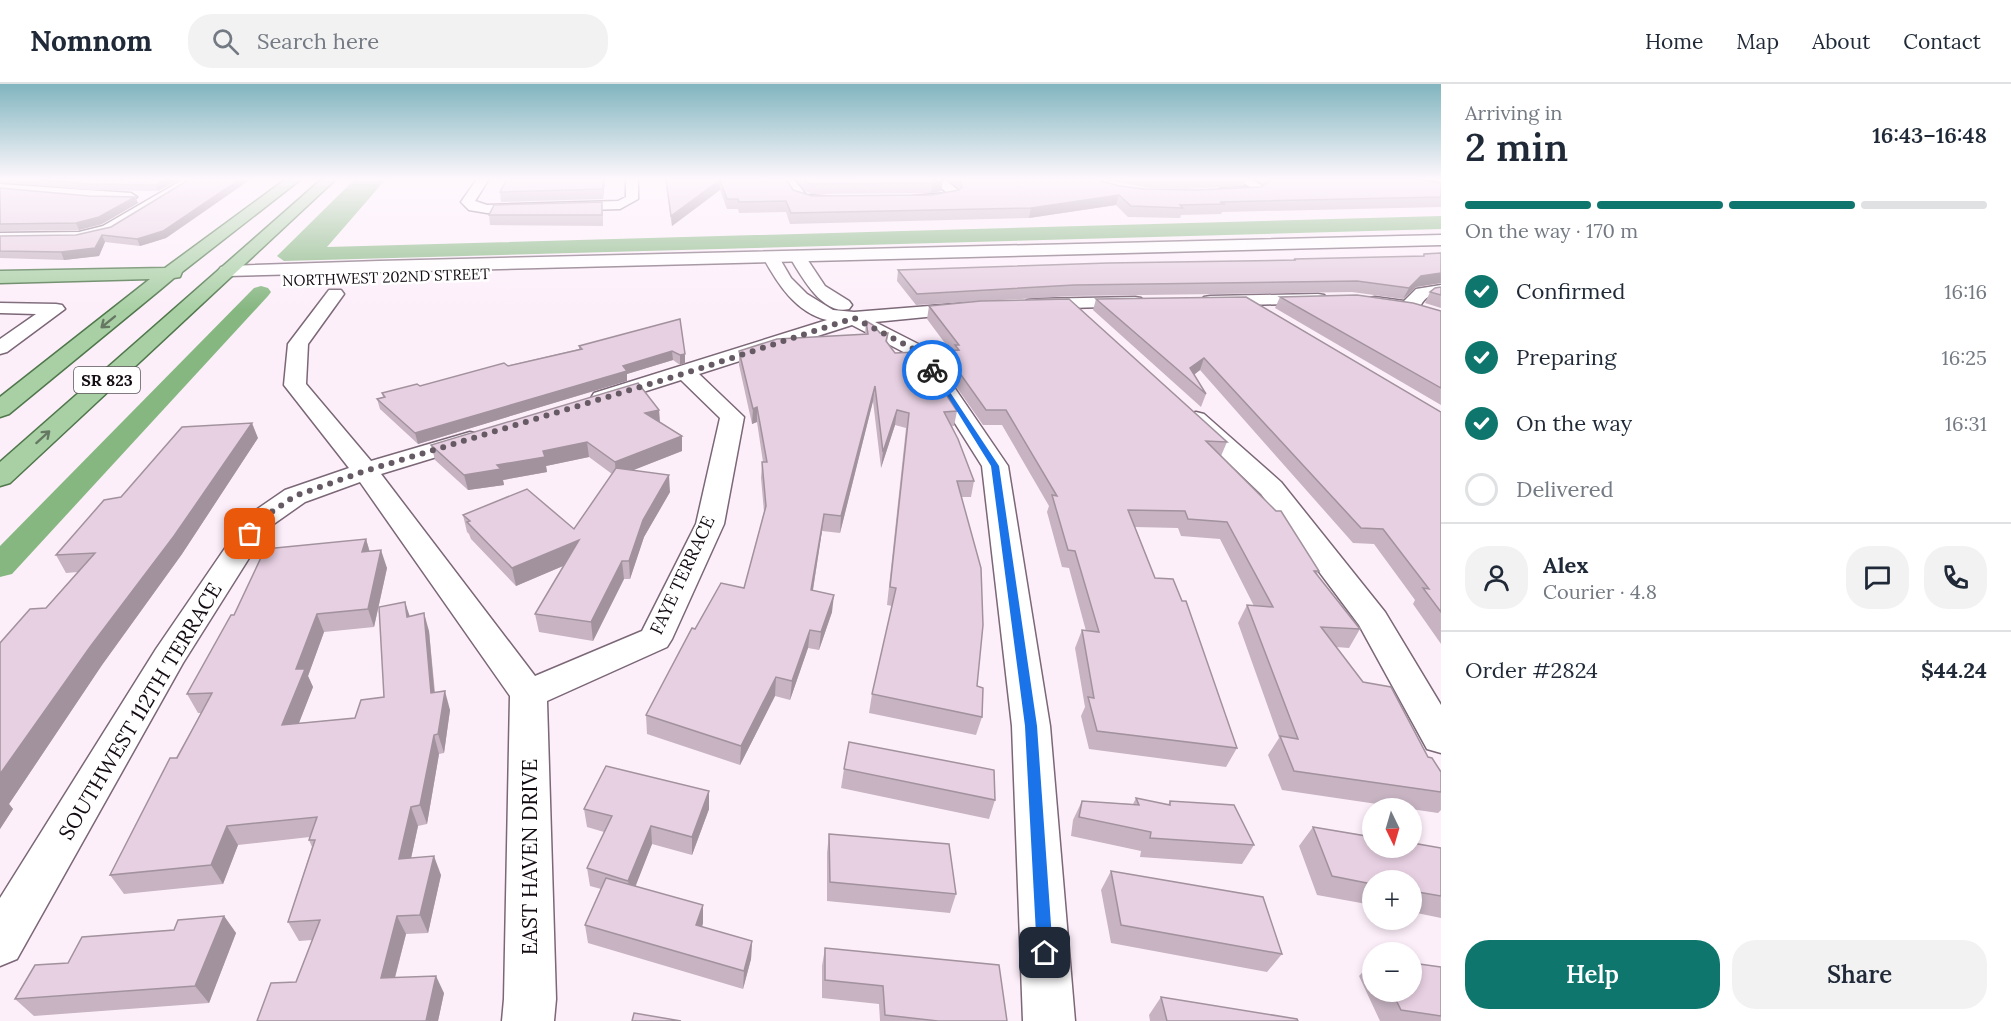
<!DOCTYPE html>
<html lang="en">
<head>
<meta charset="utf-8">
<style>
  body { margin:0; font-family:Lora,serif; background:#f2f2f3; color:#1f2937; height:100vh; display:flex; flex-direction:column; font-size:22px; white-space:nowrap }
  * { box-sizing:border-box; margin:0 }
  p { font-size:20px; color:#747a83 }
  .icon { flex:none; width:33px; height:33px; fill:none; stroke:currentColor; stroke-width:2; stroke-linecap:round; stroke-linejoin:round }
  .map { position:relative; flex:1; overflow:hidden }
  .side { display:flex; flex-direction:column; background:#fff; width:570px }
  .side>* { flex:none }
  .needle { width:39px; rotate:175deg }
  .fabs { position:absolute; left:1362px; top:714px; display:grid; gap:12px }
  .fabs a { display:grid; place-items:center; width:60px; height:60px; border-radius:50%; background:#fff; box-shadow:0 3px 9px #0003; font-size:30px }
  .pin { position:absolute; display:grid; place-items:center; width:51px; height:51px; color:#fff; margin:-26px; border-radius:12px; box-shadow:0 3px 9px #0006 }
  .courier { position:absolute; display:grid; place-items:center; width:60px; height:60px; margin:-30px; border:4px solid #1a73e8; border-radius:50%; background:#fff; color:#222; box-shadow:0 2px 8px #0007 }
  .head em { font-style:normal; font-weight:600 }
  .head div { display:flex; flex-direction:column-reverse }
  .head { display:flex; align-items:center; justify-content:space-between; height:102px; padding:0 24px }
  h1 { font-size:39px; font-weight:600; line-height:45px }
  .bar { display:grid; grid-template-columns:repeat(4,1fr); gap:9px 6px; align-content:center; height:72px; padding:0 24px }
  .bar i { height:8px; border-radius:4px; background:#e0e1e3 }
  .bar .on { background:#0f766e }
  .bar p { grid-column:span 4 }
  .line { display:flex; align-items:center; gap:15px; padding:0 24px; border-top:2px solid #e0e1e3 }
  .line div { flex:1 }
  .round { display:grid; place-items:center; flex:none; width:63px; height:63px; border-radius:24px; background:#f2f2f3 }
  ol { padding:0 24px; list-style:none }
  li { display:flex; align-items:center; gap:18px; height:66px }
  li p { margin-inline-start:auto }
  li .icon { padding:6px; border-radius:50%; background:#0f766e; color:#fff; stroke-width:4 }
  li:last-child { color:#747a83 }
  li i { width:33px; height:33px; border:3px solid #e0e1e3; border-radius:50% }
  .button { display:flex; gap:12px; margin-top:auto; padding:12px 24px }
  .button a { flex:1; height:69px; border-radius:24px; background:#0f766e; color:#fff; font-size:24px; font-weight:600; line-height:69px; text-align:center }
  .button a+a { background:#f2f2f3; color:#1f2937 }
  header { display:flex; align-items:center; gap:36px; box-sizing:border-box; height:84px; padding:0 30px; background:#fff; border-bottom:2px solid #e0e1e3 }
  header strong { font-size:28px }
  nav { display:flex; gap:33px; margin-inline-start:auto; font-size:21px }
  .search { width:420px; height:54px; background:#f2f2f3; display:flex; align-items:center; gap:15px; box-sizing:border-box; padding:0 21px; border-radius:24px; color:#747a83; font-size:22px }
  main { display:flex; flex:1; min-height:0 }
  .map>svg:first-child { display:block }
  .water { fill:#86b781 }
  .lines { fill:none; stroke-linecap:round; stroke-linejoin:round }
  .canal { fill:#86b781; fill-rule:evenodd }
  .minor-casing { stroke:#7b6777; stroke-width:3 }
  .tertiary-casing { stroke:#7b6777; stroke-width:3 }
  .primary-casing { stroke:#4f774b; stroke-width:3 }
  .minor { fill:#fff; fill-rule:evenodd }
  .tertiary { fill:#fff; fill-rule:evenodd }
  .primary { fill:#a9d0a5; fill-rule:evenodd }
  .wall { fill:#c7b3c2 }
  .shaded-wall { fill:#a2929e }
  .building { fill:#e7d0e2; stroke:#a2929e; stroke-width:1.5 }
  .oneway { stroke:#667863 }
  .route { fill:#1a73e8 }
  .done { stroke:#665b64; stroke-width:6; stroke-dasharray:0 10.8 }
  .labels { text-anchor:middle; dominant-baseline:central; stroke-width:5; stroke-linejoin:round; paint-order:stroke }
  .far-street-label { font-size:15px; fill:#140c13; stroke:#fff }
  .shield { fill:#fff; stroke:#5a555a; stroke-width:1.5 }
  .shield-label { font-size:16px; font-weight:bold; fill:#140c13 }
  .street-label { font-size:18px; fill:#140c13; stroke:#fff }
  .near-street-label { font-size:21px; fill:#140c13; stroke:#fff }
</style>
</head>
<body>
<header>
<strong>Nomnom</strong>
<div class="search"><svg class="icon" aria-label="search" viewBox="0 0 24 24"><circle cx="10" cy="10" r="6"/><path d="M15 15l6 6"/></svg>Search here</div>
<nav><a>Home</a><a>Map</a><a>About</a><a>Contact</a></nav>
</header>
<main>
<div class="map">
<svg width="1441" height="937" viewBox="0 0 1441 937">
  <rect width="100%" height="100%" fill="#fdeffa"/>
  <path class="water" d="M355,95H386L327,163L1441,132V145L284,177L277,172Z"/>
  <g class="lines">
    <path class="canal" d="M261,202L268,204L271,208L268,212L12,490L0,493V462L254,204Z"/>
    <defs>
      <g id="minor">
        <path d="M184,95H198L113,148L79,156L0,157V149L79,148L103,142Z"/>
        <path d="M477,95H489L475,117L487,121L618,117L626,113V95H638V115L620,125L487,129L469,126L461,118Z"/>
        <path d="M782,95H794L806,111L834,113L840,117L834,121L797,117Z"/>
        <path d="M931,95H944L957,105L959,111L944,118H913L912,115L913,112L947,109Z"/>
        <path d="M1237,95H1251L1266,104C1259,113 1223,115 1215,108L1221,104L1250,103Z"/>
        <path d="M0,100L131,109L137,113C127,123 21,110 0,108Z"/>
        <path d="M797,167L803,169L825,202L849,217L852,221L849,225C822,232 801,191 789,172Z"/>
        <path d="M771,168L777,170L791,194L807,210L833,226L854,228L967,219L973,220L976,224L973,228L967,229L875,238L928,265L1008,382L1050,642L1075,937H1023L1012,642L982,382L913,273L852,241L699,290L744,333L724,440L672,555L667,563L547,617L556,915L554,937H502L504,915L510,612L360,398L305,418L268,444L183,579L17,875L0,882V814L156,565L247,432L285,406L349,384L284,301L288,260L329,206H341L344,210L308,260L306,300L371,377L470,348L479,350L482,355L479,360L381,390L535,592L642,547L696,440L720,334L681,296L602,321L594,319L591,314L594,309L827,236C796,229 777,199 763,173Z"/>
        <path d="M1441,201V211L1428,213C1422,216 1420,225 1415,227C1407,231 1377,224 1369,222L1366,218L1369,214L1375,213L1404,217L1416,205Z"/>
        <path d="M1318,210L1324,211L1327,215L1324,219L1210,222L1204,221L1201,217L1204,213L1210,212Z"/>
        <path d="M1135,213L1141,214L1144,218L1141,222L1033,225L1027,224L1024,220L1027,216L1033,215Z"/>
        <path d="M0,219L56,220L62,221L65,225L7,268L0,270V255L36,230L0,229Z"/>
        <path d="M1196,328L1204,330L1281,398L1385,528L1441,621V669L1427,665L1359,541L1261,410L1188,340L1184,335L1188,330Z"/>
      </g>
      <path id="tertiary" d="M1441,151V161L227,192L221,191L218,187L221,183L227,182L379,177Z"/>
      <g id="primary">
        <path d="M286,95H301L182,188L180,193L174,194L161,205L9,330L0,333V313L150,195L0,199V187L165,184Z"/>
        <path d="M322,95H336L10,399L0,402V378Z"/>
      </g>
    </defs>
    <use href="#minor" class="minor-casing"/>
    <use href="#tertiary" class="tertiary-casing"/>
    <use href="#primary" class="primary-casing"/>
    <use href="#minor" class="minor"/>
    <use href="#tertiary" class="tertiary"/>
    <use href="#primary" class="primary"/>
  </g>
  <g class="wall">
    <path d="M0,95H180L158,107L92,106L0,98Z"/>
    <path d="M190,95H251L166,154L150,159L140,162L105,158L99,172L64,176L0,174V152L76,151L111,143Z"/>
    <path d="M507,95H605L603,115L501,118L500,108Z"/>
    <path d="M665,95H786L793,106L812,112L932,111L959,106L958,103L947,95H1097L1100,97L1120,102L1144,105L1196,106L1261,103L1264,101L1254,95H1418L1441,99V123L1222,128L1221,130L1181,131L1180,134L1128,133L1116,121L1029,134L790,140L786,128L739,129L738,125H727L720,106L672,142Z"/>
    <path d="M795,95H940L943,97L941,107L931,109L812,110L805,107Z"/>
    <path d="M1102,95H1246L1243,102L1186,105L1148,104Z"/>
    <path d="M1428,95H1441V97Z"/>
    <path d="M0,104L89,112L135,113L138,119L102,140L79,146L0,147Z"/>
    <path d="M603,128V142L490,141L489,131Z"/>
    <path d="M1441,169V199L1416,203L1403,215L1352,208L1071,212L916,221L897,197L898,186L1293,176L1294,175L1423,172L1424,170Z"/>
    <path d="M1441,203V224L1425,219L1430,208Z"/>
    <path d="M1280,213L1441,227V321L1275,224Z"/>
    <path d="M1096,215L1441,328V560L1413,520L1415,516L1374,460L1353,459L1200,286L1194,291L1206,310L1201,323L1093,226Z"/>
    <path d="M929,222L1227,358L1221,372L1319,487L1317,490L1360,545L1349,564L1336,563L1363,598L1441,688V726L1438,729L1282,706L1268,671L1279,654L1238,539L1247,521L1254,522L1220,455L1181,452L1178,444L1135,443L1155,494L1237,664L1226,683L1089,665L1081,632L1085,623L1075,564L1082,546L1086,547L1069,484L1062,483L1047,428L1049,422L1002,341H983L941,281L944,267L950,266L927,235Z"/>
    <path d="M680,235L685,279L680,281L673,276L627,290V297L418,360L380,325L377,315L383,313L382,309L420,302L579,265V262Z"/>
    <path d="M866,237L880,249H888L887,259L895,269L957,327L954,342H952L974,397L971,413H961L977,602L982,633L976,651L869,629L872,610L892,522L887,521L906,344L895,341L881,384L873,317L840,449L822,447L813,506L832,528L819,566L808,564L790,616L775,612L740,681L647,650L646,631L695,545L744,504L764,428L761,394L762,378H763L757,338L752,340L739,281V267L865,250Z"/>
    <path d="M659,326L660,338L682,352V367L633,386L670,408L644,453L630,495H624L593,557L539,548L535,530L565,481L516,502L471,455L469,450L467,448L463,431L574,445L612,390L589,373L546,382L547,388L503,396L504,401L468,406L435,376L431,361Z"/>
    <path d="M258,354L182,470L102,581L9,720L13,725L0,745V559L46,524L78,488L66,489L56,471L121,413Z"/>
    <path d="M366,455L370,468L387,484L374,543L324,548L308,592L313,603L299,639L355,634L384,613L410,532L429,547L435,608L450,626L444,669L439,670L427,740L418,742L411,774L441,791L428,849L406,850L395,894L444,909L438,937H257L296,898L312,856L299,857L288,838L312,763L309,756L310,753L238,761L223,800L124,810L110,791L201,629H198L187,610L234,531Z"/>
    <path d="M844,685L995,716L989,735L841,704Z"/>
    <path d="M709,707V725L692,771L652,760L635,802L703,839L702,843L752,857L751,875L743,905L588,859L585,841L601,805L590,802L587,784L604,748L587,743L584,725Z"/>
    <path d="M1136,714L1168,721L1170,717L1254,761L1242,780L1140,773L1141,767L1071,752L1073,736L1082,717L1133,720Z"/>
    <path d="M1313,743L1441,764V834L1412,828V796H1372V821L1317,811L1299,762Z"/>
    <path d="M829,750L956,810L950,829L827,817V769Z"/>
    <path d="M1111,787L1282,870L1267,888L1111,859L1101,806Z"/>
    <path d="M224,832L236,849L209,919L34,932L15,915L68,879Z"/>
    <path d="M825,864L1007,937H880L879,920L822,914V882Z"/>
    <path d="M1372,878V908H1412L1441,883V937H1380L1359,892Z"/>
    <path d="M1161,913L1298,937H1150L1149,931Z"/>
  </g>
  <g class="shaded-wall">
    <path d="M167,95H180L158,107L156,101Z"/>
    <path d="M240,95H251L166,154L150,159L140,162L137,155Z"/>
    <path d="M603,95H605L603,115Z"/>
    <path d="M720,96V106L672,142L671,132Z"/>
    <path d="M943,97L941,107L931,109L932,99Z"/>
    <path d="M1119,111L1116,121L1029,134L1031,124Z"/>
    <path d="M135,113L138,119L102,140L79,146L76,139Z"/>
    <path d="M102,151L105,158L99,172L64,176L61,168Z"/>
    <path d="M1441,189V199L1416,203L1403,215L1409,204L1421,192Z"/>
    <path d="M672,267L673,276L627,290V297L418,360L415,349L623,282Z"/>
    <path d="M685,270V279L680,281V271Z"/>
    <path d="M1204,274L1200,286L1188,295L1190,284Z"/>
    <path d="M875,302L873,317L840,449L841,432Z"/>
    <path d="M757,323V338L752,340L753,325Z"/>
    <path d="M659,326L660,341L645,329Z"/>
    <path d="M897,326L895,341L881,384L883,368Z"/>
    <path d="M252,339L258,354L182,470L102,581L9,720L13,725L0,745V690L90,563Z"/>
    <path d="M682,352V367L616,393L615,378Z"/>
    <path d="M587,358L589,373L546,382L547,388L503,396L504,401L468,406L464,391L543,367Z"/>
    <path d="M669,391L670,408L644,453L630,495L629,477L643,436Z"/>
    <path d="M824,430L822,447L810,524L811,506Z"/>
    <path d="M366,455L371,473L362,468Z"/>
    <path d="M579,456L582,474L516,502L512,484Z"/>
    <path d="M381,466L387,484L374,543L368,525Z"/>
    <path d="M622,477L624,495L593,557L591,538Z"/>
    <path d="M834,511L832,528L819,566L821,548Z"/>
    <path d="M405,518L411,536L407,533Z"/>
    <path d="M424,529L429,547L436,627L431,609Z"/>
    <path d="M317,530L324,548L308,592L313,603L291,659L282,641L296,585Z"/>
    <path d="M810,546L808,564L790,616L792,597Z"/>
    <path d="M776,593L775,612L740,681L741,662Z"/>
    <path d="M445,607L450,626L444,669L438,650Z"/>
    <path d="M434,651L439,670L427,740L420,721Z"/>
    <path d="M709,707V725L692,771V753Z"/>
    <path d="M411,723L418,742L407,793L399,775Z"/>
    <path d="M227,742L238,761L223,800L211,781Z"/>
    <path d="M651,742L652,760L631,814L628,797Z"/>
    <path d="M434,772L441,791L428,849L420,831Z"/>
    <path d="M703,821V839L697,860L696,841Z"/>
    <path d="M224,832L236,849L209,919L195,902Z"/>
    <path d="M397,832L406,850L390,912L381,894Z"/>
    <path d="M752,857L751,875L743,905L744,887Z"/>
    <path d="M436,892L444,909L438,937H426Z"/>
  </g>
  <g class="building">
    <path d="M30,95H167L156,101L90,100Z"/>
    <path d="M190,95H240L163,147L147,152L137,155L102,151L95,164L61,168L0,167V152L76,151L111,143Z"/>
    <path d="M507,95H603V105L500,108Z"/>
    <path d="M666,95H786L793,106L812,112L932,111L959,106L962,103L960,95H1097L1100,97L1120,102L1144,105L1196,106L1261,103L1272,95H1418L1441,99V113L1220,118L1225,120L1180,121L1183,124L1131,122L1119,111L1031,124L791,129L786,117L739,118L738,115H727L720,96L671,132Z"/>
    <path d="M804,95H940L943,97L932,99L813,100L806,98Z"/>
    <path d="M0,104L89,112L135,113L99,133L76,139L0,140Z"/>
    <path d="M602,118V131H489L494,121Z"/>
    <path d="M1441,169V189L1421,192L1409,204L1357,197L1074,201L917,210L898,186L1108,179L1296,176L1294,175L1424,172V170Z"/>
    <path d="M1441,203V211L1430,208L1435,204Z"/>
    <path d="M1357,211L1413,219L1441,227V304L1280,213Z"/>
    <path d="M1246,213L1441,328V528L1423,504L1429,505L1383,445L1361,444L1204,274L1190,284L1206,310L1096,215Z"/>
    <path d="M1069,215L1227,358L1206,357L1276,427H1281L1319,487H1314L1360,545L1321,543L1363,598L1391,603L1428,673L1432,674L1441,688V708L1294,687L1280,652L1298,655L1247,521L1273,523L1227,438L1188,435L1185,427L1128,426L1155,494L1173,495L1182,517H1186L1237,664L1097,647L1088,613L1094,614L1082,546L1099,548L1075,467L1068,466L1052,411L1057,412L1006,326H986L944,267L959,266L955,261H959L929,222L981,217Z"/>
    <path d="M680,235L685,270L680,271L672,267L623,282L627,287L415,349L377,315L385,313L382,309L417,300L420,302L504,279L508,282L582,265L579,262Z"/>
    <path d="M866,237L873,241L880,249H888L886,257L895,269L918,268L957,327L944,328L958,355L974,397H957L981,484L983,541L977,602L983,604L982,633L872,610L896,504L890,503L909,329L897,326L883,368L875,302L841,432L824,430L811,506L834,511L821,548L810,546L792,597L776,593L741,662L646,631L692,544L695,545L721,499L744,504L766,422L762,378H767L757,323L753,325L739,267L777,255L868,250Z"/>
    <path d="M638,299L659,326L645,329L682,352L615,378L587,358L543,367L545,373L497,381L501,385L464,391L431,361Z"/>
    <path d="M252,339L174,452L90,563L0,690V559L30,525L46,524L95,469L56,471L104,416L121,413L182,343Z"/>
    <path d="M616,384L669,391L643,436L629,477H622L591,538L535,530L579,456L512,484L467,438L470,437L463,431L527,405L574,445Z"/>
    <path d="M366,455L362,468L381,466L368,525L317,530L296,585H305L282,641L355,634L361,616L384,613L379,523L405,518L407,533L424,529L431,609L445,607L438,650L434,651L420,721L411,723L399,775L434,772L420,831L397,832L381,894L436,892L426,937H257L271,899L296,898L320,836L288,838L315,756H309L317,733L227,742L211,781L110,791L170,674H177L212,609L187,610L231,531H234L265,465Z"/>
    <path d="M849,658L994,686L995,716L844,685Z"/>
    <path d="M606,682L709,707L692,753L651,742L628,797L587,784L612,732L584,725Z"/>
    <path d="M1136,714L1170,721V717L1234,721L1254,761L1150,754L1151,748L1079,733L1082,717L1139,721Z"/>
    <path d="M1313,743L1372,753V764H1412V759L1441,764V812L1412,807V796H1372V800L1332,792Z"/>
    <path d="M829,750L949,760L956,810L830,798Z"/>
    <path d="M1111,787L1263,813L1282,870L1121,841Z"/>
    <path d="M606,794L703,821L696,841L752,857L744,887L585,841Z"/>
    <path d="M224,832L195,902L15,915L35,881L68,879L82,853L174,846L178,836Z"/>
    <path d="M825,864L999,881L1007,937H938L885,931L883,902L825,896Z"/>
    <path d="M1412,879L1441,883V932L1401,926L1392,908H1412Z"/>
    <path d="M1161,913L1297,935L1298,937H1167Z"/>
    <path d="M634,929L681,937H632Z"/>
  </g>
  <defs><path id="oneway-shaft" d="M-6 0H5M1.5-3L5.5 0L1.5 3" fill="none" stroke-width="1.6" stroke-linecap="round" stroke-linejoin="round" transform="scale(1.5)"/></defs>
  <g class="oneway">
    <use href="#oneway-shaft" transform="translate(108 238) rotate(141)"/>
    <use href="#oneway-shaft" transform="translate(43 353) rotate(-42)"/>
  </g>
  <linearGradient id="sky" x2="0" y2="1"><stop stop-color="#81b5bf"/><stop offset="0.42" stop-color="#fef8fd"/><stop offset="1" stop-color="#fef8fd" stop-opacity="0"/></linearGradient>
  <rect width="1441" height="226" fill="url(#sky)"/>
  <path class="route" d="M930,284H934L999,382L1037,642L1053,869L1050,875L1045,877L1039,875L1037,869L1025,642L991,382Z"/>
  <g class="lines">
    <path class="done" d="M250,450L257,438L295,412L365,387L686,289L854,234L921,269L932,286"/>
  </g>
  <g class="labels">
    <g class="far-street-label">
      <text transform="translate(386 193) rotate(-2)">NORTHWEST 202ND STREET</text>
    </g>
    <rect class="shield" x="74" y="283" width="66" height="26" rx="4.5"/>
    <g class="shield-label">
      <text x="107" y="296">SR 823</text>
    </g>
    <g class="street-label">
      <text transform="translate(682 491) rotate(-65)">FAYE TERRACE</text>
    </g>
    <g class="near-street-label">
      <text transform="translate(140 627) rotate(-59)">SOUTHWEST 112TH TERRACE</text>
      <text transform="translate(529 773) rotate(-90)">EAST HAVEN DRIVE</text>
    </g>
  </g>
</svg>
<div class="fabs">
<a><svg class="needle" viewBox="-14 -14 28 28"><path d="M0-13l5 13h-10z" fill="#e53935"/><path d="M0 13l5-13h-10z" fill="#747a83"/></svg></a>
<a>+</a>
<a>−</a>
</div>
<div class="pin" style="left:250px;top:450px;background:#ea580c"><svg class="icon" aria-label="bag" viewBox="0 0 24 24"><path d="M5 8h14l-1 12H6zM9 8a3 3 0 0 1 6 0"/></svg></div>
<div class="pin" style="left:1045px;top:869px;background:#1f2937"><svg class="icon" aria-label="home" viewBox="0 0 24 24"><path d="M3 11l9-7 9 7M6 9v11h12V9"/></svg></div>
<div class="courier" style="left:932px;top:286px"><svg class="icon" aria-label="bike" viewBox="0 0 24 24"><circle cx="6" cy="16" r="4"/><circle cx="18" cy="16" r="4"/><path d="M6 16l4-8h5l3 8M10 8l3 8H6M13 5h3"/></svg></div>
</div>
<section class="side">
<div class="head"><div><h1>2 min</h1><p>Arriving in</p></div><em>16:43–16:48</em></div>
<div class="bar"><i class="on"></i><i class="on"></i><i class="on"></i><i></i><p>On the way · 170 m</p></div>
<ol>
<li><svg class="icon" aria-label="check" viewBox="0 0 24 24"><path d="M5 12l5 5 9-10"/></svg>Confirmed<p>16:16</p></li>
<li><svg class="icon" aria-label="check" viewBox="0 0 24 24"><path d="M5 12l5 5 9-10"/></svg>Preparing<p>16:25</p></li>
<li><svg class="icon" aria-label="check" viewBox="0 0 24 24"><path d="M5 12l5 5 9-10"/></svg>On the way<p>16:31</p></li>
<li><i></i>Delivered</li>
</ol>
<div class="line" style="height:108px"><a class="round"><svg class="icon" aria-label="person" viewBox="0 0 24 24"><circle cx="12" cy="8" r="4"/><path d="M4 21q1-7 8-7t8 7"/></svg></a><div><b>Alex</b><p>Courier · 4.8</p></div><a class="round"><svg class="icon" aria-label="chat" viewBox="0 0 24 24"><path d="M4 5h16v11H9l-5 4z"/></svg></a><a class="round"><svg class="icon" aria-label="phone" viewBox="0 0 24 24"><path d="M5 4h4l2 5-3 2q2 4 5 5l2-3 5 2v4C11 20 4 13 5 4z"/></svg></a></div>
<div class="line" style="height:78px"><div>Order #2824</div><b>$44.24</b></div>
<div class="button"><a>Help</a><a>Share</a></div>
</section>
</main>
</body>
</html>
